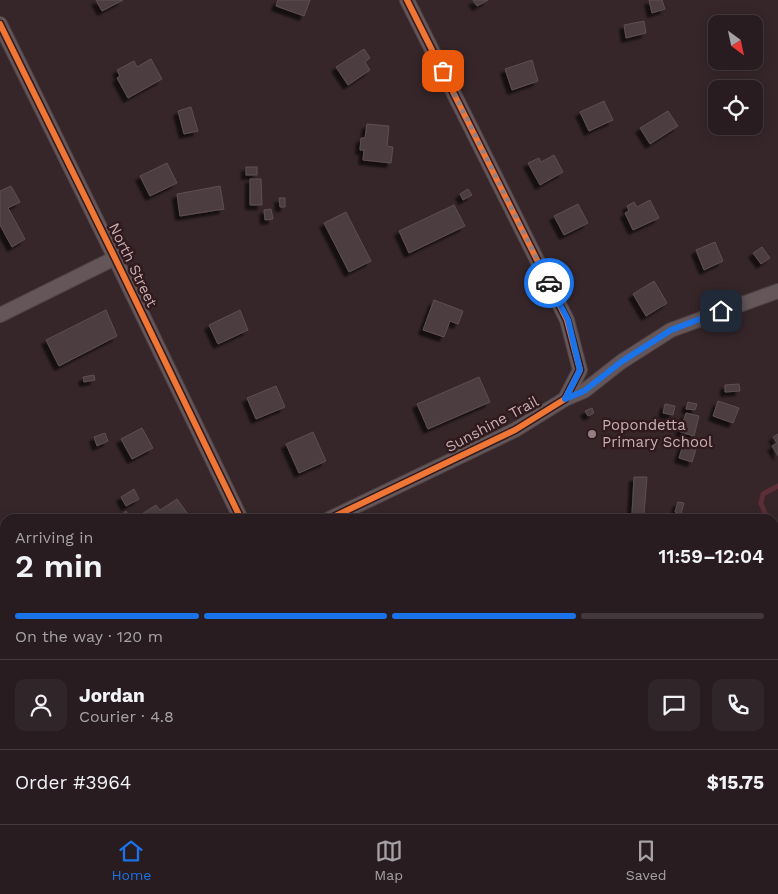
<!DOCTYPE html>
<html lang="en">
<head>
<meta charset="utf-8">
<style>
  body { margin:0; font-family:"Work Sans",sans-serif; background:#302529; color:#f1f3f6; height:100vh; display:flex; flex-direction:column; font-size:19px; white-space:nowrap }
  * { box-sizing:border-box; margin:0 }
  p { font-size:16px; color:#a5a1a5 }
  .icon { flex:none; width:28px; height:28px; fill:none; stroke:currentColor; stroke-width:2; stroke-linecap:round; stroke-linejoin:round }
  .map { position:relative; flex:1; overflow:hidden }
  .sheet { position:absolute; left:0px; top:514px; width:779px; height:311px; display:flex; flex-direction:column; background:#281c20; border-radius:15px 15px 0 0; box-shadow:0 2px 12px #0003,0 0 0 1px #443a3e }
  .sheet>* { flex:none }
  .needle { width:32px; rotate:147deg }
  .controls { position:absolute; left:708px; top:15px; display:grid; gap:10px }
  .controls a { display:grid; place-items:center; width:55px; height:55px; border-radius:10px; background:#281c20; box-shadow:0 2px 12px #0003,0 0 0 1px #443a3e; font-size:25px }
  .pin { position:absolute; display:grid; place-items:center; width:42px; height:42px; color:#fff; margin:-21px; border-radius:10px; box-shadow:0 2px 8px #0006 }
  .courier { position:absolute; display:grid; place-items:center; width:50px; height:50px; margin:-25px; border:4px solid #1a73e8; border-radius:50%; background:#fff; color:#222; box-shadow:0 1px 6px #0007 }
  .overview em { font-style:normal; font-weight:600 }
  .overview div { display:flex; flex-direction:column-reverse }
  .overview { display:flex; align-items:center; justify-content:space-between; height:85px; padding:0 15px }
  h1 { font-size:32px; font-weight:600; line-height:38px }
  .bar { display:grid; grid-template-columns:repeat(4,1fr); gap:8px 5px; align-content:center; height:60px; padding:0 15px }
  .bar i { height:6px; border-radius:4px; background:#443a3e }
  .bar .on { background:#1a73e8 }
  .bar p { grid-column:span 4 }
  .line { display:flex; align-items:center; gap:12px; padding:0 15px; border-top:1px solid #443a3e }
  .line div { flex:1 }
  .round { display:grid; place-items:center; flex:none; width:52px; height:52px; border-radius:10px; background:#302529 }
  .tabs { display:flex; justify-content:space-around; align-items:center; height:70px; border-top:1px solid #443a3e; background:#281c20; font-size:14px; color:#a5a1a5 }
  .tabs a { display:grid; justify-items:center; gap:2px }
  .tabs .on { color:#1a73e8 }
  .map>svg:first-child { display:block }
  .green { fill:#402638 }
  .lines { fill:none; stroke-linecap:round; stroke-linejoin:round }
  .stream { stroke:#5d2e37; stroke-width:5 }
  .building { fill:#4c3e40; stroke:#5e4e51; filter:url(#shadow) }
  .minor-casing { stroke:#4f4345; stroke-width:16 }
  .minor { stroke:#645659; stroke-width:14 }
  .cycleway-casing { stroke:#311a1e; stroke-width:9 }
  .cycleway { stroke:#f07635; stroke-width:6 }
  .done { stroke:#957f83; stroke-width:5; stroke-dasharray:0 9 }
  .route { stroke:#1a73e8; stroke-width:6 }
  .poi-dot { fill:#957f83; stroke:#311a1e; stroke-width:2 }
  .labels { text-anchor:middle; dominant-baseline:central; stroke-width:5; stroke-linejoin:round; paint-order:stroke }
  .street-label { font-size:15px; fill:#c8afb3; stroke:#311a1e }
  .poi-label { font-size:15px; fill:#c8afb3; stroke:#311a1e; text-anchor:start }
</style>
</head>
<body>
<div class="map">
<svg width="778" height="824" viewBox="0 0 778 824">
  <defs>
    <filter id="shadow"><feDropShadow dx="-4.5" dy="4.5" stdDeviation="1" flood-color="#0009"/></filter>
  </defs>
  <rect width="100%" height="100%" fill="#36262a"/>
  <path class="green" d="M288,820H544L546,824H290Z"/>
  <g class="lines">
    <g class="stream">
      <path d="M767,519L761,503L763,494L778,486"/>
      <path d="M774,536L778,545"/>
      <path d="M774,621L777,617L778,613"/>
      <path d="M749,820L751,824"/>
    </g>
  </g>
  <g class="building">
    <path d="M96,0H123L102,11Z"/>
    <path d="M278,0H310L304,16L276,6Z"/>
    <path d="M473,0H488L477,6Z"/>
    <path d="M649,0H662L665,9L652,13Z"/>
    <path d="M644,21L646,33L626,38L624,25Z"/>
    <path d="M364,49L370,58L365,62L370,70L348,85L336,67Z"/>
    <path d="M151,59L162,79L128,98L117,78L120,76L117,70L134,61L137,67Z"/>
    <path d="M532,60L538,81L512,90L505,69Z"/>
    <path d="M604,101L613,120L589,131L580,112Z"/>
    <path d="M191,107L198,131L184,134L178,111Z"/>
    <path d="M668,111L678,126L650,144L640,128Z"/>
    <path d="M367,124L389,126L387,146L393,147L391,163L363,160L364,150H360L361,138H365Z"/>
    <path d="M554,155L563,172L540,185L528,163L539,158L541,162Z"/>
    <path d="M167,163L177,183L150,196L140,176Z"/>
    <rect x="246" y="167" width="11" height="8"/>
    <path d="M250,179H261L262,205H250Z"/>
    <path d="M11,186L20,202L8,208L25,239L12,247L0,225V191Z"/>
    <path d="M220,186L224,209L180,216L177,194Z"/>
    <path d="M468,189L472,195L463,200L460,194Z"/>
    <path d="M279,198H285V207H280Z"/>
    <path d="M650,200L659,218L633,230L625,213L629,211L627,206L634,202L637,207Z"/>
    <path d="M578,204L588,223L564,235L554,216Z"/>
    <path d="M454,205L465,226L409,253L399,231Z"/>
    <path d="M271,209L273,219L265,220L264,210Z"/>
    <path d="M346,212L371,261L349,272L324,223Z"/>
    <path d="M715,242L723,261L704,270L696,250Z"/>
    <path d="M762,247L770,258L761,264L753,253Z"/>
    <path d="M654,281L667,303L646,316L633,294Z"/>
    <path d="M434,300L463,311L458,324L450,321L444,337L423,330Z"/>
    <path d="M106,310L117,336L59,366L46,340Z"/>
    <path d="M240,310L248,330L218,344L209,325Z"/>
    <path d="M94,375L95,380L84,382L83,377Z"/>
    <path d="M479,377L490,402L428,429L417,404Z"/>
    <path d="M739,384L740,391L725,392V385Z"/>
    <path d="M276,386L285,407L256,419L247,398Z"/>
    <path d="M718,401L739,408L733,423L713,416Z"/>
    <path d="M688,402L697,404L695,410L686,409Z"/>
    <path d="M665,404L675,406L673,415L663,413Z"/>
    <path d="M592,408L594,413L588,416L585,411Z"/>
    <path d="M686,413L699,416L694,436L680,432Z"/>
    <path d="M142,428L153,448L132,459L121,439Z"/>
    <path d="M313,432L326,461L299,473L286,444Z"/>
    <path d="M105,433L108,441L97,446L94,437Z"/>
    <path d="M778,434V456L772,446L777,443L773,437Z"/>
    <path d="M684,442L697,446L692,462L679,458Z"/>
    <path d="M634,477H647L644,514H632Z"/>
    <path d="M134,489L139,499L126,506L121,497Z"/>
    <path d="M177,499L187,513L179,519H139L137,517L156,505L160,510Z"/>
    <path d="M678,502L684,503L681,514L675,512Z"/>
    <path d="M126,511L131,519H116Z"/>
  </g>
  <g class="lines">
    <defs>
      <g id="minor">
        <path d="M0,24L115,258L241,519"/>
        <path d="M0,315L115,258"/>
        <path d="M565,399L584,391L621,362L671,330L778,291"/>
        <path d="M329,519L515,430L565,399L580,370L567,320L407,0"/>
        <path d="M0,681L5,678"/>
      </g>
    </defs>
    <use href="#minor" class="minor-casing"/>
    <use href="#minor" class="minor"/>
    <defs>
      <g id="cycleway">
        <path d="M0,24L115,258L241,519"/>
        <path d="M329,519L515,430L565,399L580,370L567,320L407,0"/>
      </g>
    </defs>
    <use href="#cycleway" class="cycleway-casing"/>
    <use href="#cycleway" class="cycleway"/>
  </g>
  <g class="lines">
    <path class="done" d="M443,71L549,283"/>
    <path class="route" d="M549,283L568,320L580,370L565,399L584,391L621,362L671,330L721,311"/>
  </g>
  <circle class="poi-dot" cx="592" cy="434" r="5"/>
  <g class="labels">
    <g class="street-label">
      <text transform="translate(133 265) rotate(64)">North Street</text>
      <text transform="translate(492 424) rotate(-28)">Sunshine Trail</text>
    </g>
    <g class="poi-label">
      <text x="602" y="425">Popondetta<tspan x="602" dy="17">Primary School</tspan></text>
    </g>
  </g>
</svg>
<div class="controls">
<a><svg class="needle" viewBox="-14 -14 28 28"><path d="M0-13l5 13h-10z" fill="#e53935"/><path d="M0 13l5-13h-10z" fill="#a5a1a5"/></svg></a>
<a><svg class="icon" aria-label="locate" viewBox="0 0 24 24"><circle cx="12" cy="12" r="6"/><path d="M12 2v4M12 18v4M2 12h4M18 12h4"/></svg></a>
</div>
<div class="pin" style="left:443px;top:71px;background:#ea580c"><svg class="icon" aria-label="bag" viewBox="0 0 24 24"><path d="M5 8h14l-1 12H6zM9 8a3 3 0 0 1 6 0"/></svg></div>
<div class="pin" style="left:721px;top:311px;background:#1f2937"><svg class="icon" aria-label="home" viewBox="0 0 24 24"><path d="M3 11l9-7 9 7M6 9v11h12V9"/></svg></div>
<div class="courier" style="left:549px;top:283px"><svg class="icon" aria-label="car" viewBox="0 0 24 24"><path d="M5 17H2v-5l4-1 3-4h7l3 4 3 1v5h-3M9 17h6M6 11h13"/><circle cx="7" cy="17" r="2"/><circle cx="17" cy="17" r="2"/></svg></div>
<section class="sheet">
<div class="overview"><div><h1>2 min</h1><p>Arriving in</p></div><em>11:59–12:04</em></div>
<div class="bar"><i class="on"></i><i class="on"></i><i class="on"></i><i></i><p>On the way · 120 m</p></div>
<div class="line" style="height:90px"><a class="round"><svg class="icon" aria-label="person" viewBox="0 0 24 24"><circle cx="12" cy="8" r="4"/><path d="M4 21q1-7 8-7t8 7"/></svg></a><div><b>Jordan</b><p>Courier · 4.8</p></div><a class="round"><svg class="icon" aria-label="chat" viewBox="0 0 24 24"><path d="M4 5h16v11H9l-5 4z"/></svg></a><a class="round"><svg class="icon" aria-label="phone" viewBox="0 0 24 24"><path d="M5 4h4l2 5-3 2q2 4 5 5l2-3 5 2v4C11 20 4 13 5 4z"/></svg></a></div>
<div class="line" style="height:65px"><div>Order #3964</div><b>$15.75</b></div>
</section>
</div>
<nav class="tabs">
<a class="on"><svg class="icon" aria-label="home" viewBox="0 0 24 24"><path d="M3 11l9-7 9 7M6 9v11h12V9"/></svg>Home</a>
<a><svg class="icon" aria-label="map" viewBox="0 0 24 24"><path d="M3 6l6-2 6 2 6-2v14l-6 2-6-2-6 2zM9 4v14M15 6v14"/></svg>Map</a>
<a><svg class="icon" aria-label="saved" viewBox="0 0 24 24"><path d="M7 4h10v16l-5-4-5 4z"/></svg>Saved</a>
</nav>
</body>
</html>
